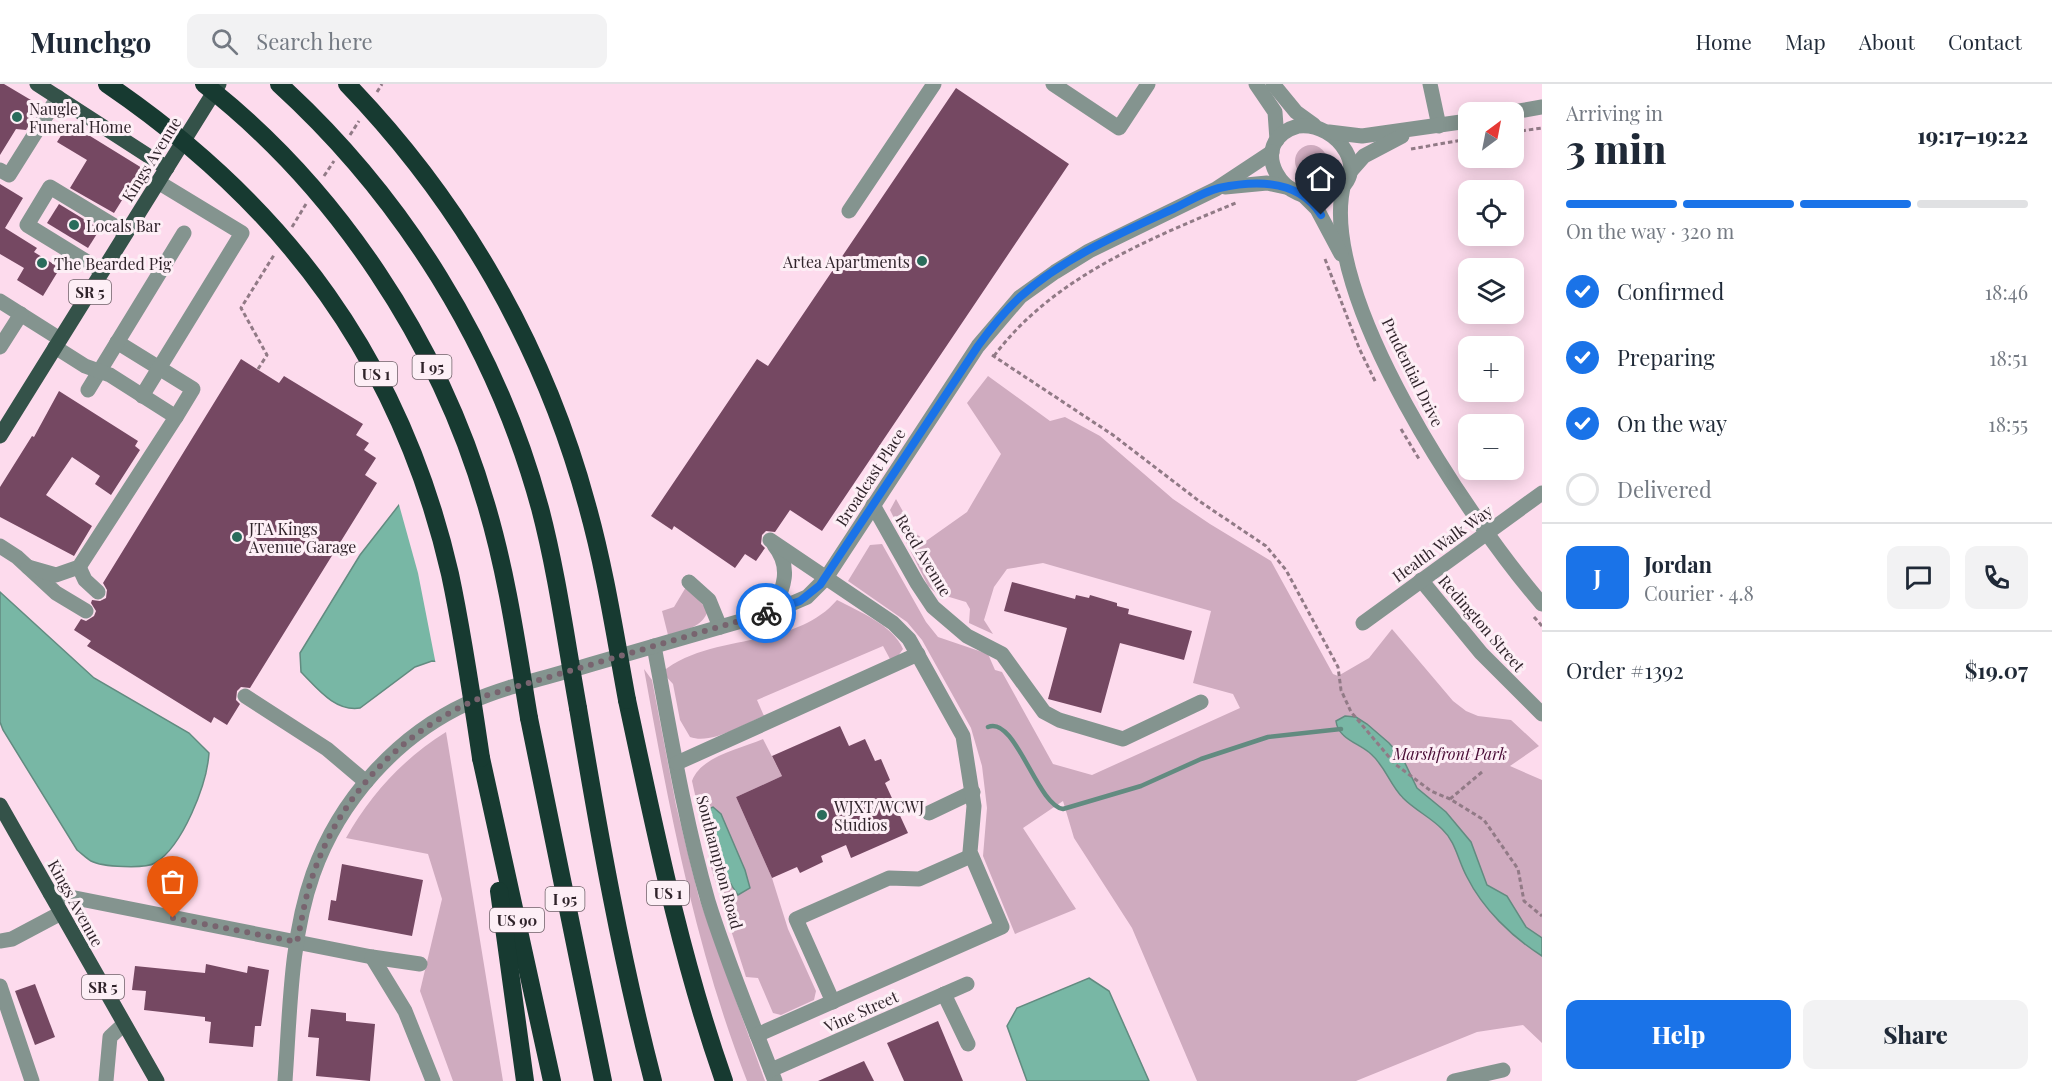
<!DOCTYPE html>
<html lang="en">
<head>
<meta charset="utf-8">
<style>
  body { margin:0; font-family:"Playfair Display",serif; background:#f2f2f3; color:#1f2937; height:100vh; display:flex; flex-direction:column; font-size:22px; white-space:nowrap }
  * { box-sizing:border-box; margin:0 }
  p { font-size:20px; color:#747a83 }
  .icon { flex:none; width:33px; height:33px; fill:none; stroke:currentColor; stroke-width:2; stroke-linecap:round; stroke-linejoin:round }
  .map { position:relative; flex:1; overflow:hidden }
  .side { display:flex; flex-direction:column; background:#fff; width:510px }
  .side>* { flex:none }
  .needle { width:39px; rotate:32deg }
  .fabs { position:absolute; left:1458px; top:18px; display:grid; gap:12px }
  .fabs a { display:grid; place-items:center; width:66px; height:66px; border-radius:12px; background:#fff; box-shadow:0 3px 15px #0003; font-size:30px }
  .pin { position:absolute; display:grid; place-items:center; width:51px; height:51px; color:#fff; margin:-62px -26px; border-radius:50% 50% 50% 0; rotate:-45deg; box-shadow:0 0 6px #0007 }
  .pin .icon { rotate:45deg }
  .courier { position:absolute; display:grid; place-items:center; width:60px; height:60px; margin:-30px; border:4px solid #1a73e8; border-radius:50%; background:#fff; color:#222; box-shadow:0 2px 8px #0007 }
  .summary em { font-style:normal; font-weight:800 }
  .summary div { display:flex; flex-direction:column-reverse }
  .summary { display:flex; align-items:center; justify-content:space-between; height:102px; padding:0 24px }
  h1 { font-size:39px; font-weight:800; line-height:45px }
  .bar { display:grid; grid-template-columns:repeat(4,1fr); gap:9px 6px; align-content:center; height:72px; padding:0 24px }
  .bar i { height:8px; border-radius:4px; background:#e0e1e3 }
  .bar .active { background:#1a73e8 }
  .bar p { grid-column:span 4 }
  .line { display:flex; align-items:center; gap:15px; padding:0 24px; border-top:2px solid #e0e1e3 }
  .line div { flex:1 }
  .round { display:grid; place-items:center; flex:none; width:63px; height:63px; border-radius:12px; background:#f2f2f3 }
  ol { padding:0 24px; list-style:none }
  li { display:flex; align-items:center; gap:18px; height:66px }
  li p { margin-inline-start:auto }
  li .icon { padding:6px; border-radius:50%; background:#1a73e8; color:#fff; stroke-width:4 }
  li:last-child { color:#747a83 }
  li i { width:33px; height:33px; border:3px solid #e0e1e3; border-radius:50% }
  .cta { display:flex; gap:12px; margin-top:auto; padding:12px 24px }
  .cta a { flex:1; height:69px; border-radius:12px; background:#1a73e8; color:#fff; font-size:24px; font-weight:800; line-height:69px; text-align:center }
  .cta a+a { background:#f2f2f3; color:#1f2937 }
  header { display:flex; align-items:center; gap:36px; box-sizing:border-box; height:84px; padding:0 30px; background:#fff; border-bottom:2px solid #e0e1e3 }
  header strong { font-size:28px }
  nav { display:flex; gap:33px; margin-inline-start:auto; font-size:21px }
  .search { width:420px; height:54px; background:#f2f2f3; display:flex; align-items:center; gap:15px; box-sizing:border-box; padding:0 21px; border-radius:12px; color:#747a83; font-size:22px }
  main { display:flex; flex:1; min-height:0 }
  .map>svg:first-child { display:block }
  .green { fill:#cfabbf }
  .water { fill:#78b7a5; stroke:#628b80; stroke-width:1.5 }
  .pier { fill:#fddbed }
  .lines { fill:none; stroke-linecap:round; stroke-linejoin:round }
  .stream { stroke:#628b80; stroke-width:4.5 }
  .building { fill:#754862 }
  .path { stroke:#917a86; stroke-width:3; stroke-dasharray:4.5 3; stroke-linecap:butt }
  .minor { stroke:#84948f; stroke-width:15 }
  .major { stroke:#345249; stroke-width:15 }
  .highway { stroke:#173a31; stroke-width:18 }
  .highway-bridge { stroke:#173a31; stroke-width:18 }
  .done { stroke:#78646f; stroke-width:6; stroke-dasharray:0 10.8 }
  .route { stroke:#1a73e8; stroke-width:8 }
  .poi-dot { fill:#2a6c5b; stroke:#fdeff6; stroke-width:2 }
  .labels { text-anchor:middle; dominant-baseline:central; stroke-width:6; stroke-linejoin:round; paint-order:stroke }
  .shield { fill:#fdeff6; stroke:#6e6168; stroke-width:1.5 }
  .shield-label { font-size:15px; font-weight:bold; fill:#30242b }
  .poi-label { font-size:16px; fill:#30242b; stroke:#fdeff6; text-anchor:start }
  .street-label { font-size:16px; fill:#30242b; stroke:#fdeff6 }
  .park-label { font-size:16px; font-style:italic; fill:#490c35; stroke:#fdeff6 }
</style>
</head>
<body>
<header>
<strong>Munchgo</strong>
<div class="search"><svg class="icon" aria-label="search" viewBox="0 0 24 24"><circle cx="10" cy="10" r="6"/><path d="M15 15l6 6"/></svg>Search here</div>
<nav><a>Home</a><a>Map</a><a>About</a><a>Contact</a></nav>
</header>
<main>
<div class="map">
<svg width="1542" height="997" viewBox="0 0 1542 997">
  <rect width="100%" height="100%" fill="#fddbed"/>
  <g class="green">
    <circle cx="1311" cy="77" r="16"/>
    <path d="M988,292L1050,337L1065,333L1100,352L1173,415L1210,440L1271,477L1333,590L1338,592L1369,574L1392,545L1453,617L1466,627L1478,632L1511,636L1539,662L1510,682L1542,696V854L1526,843L1507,812L1487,801L1471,758L1446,728L1417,704L1403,675L1367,640L1342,651L1371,670L1386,686L1401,713L1443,745L1454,760L1461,781L1532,865L1542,872V959L1523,941L1477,948L1356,997H1197L1132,844L1074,754L1063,717L1023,744L1076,825L1015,850L983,772L987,724L982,682L971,644L922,556L907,538L848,497L870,461L882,460L926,538L938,553L988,570L995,586L1002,588L1053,680L1092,691L1240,624L1233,610L1193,599L1211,527L1043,479L1007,485L994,503L984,536L993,550L969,539L970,525L966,518L936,509L928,502L890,426L896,415L915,449L926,457L967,428L1001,370L967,319Z"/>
    <path d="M686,503L708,526C703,544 684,546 668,551L662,527L674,523Z"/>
    <path d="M837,516C858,527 893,541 903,565L898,572L890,575L883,562L757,616L764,632C743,640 712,661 690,653L680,636L673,600L662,588C712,547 793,567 837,516Z"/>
    <path d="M644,585L652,596L676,721L699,814L765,997H747C695,864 669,724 644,585Z"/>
    <path d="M446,648L503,997H453L420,907L442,815L428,770L346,754C370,711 404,674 446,648Z"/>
    <path d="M763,655L782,692L736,713L772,794L788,845L816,907L814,916L781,931L773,929L758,894L746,893L712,787L692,697C701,672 740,665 763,655Z"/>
  </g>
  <g class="water">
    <path d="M406,412L442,578L432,577L415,583L360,624C335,628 317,604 301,588L300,569L360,471Z"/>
    <path d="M0,508L94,594L189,649L209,669C207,700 183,762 155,779C145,785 102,783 91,777C86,774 81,769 77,766L3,646L0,638Z"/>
    <path d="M1345,632L1356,633L1367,640L1389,659L1403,675L1417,704L1446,728L1471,758L1487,801L1507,812L1526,843L1542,854V872C1512,853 1483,825 1467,793C1458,777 1456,758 1442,745C1430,733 1415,726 1403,714C1390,701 1385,682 1371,670C1359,659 1338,655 1336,637Z"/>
    <path d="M713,723L721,730L745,786L750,804L738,811C721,788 712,753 708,725Z"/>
    <path d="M1089,894L1109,907L1149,997H1027L1007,942L1017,924Z"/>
  </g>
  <path class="pier" d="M413,409L424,414L459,570L443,581H436L418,489L398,417L406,409Z"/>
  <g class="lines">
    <path class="stream" d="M988,643C1015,631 1037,721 1063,725L1141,702L1201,675L1268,653L1341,645"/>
  </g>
  <g class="building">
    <path d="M0,0H4L41,22L26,46L16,45L0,71Z"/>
    <path d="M956,4L1069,80L822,447L790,426L775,448L766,447L762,451L761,460L765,464L756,477L745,470L735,484L674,442L672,446L651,432L757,275L768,282Z"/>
    <path d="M69,39L142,84L114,129L70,104L87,76L57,58Z"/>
    <path d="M0,100L23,114L5,144L37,164L34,168L60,184L43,212L17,196L24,184L0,170Z"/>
    <path d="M59,120L100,145L88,164L47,139Z"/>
    <path d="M241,275L279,299L284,292L363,340L356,351L369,359L364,366L376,374L365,391L377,399L250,604L241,603L237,607L236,616L240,620L227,641L214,633L211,639L87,562L91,557L74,546L81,535L86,537L94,532L96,527L91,519L92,516L100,517L106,514L107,506L103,499Z"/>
    <path d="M59,307L138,357L135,362L140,366L111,411L95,400L100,392L72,373L46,411L92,442L74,472L0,433V403L32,352L34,353Z"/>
    <path d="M1012,498L1075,515L1076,511L1089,514L1090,511L1117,519V522L1129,525L1128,530L1192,547L1184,576L1120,559L1101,629L1048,615L1067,544L1004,527Z"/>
    <path d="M840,642L849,662L865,655L875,677L881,675L890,696L885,699L908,749L851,774L846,761L821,772L823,778L800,789L797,783L772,794L736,713L782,692L772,672Z"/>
    <path d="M342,780L423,796L412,852L328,836L331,816L336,817Z"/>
    <path d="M206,880L247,889L248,882L269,886L261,942H255L253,963L209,959L211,938L205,937V933L144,926L146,907L132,906L135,882L205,889Z"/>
    <path d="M35,900L55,953L35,961L15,907Z"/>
    <path d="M311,925L346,929V937L375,940L370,997L316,992L319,954L308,953Z"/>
    <path d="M938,937L963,997H904L887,959Z"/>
    <path d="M864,977L874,997H818Z"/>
  </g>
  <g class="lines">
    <g class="path">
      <path d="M377,8L382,0"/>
      <path d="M1514,48L1542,44"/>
      <path d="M350,51L359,37"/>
      <path d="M1411,65L1468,55"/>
      <path d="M324,92L334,77"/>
      <path d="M292,143L306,120"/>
      <path d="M1325,175L1359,264L1376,299"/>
      <path d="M992,271L1113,351L1199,417L1266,462L1286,486L1338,583L1341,606L1351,628L1395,680L1431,707L1450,715"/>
      <path d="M994,272C1053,193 1149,155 1238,118"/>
      <path d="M258,285L267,271L241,224L274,171"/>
      <path d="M1401,345L1419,375"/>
      <path d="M1534,533L1542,542"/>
      <path d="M1482,688L1450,715L1484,736L1518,785L1524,817L1542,832"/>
    </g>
    <g class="minor">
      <path d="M1053,0L1119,44L1148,0"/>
      <path d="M1256,0L1275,28L1277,56"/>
      <path d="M1273,0L1296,28L1314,41"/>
      <path d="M1430,0L1439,42"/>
      <path d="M1513,28L1542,23"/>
      <path d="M1298,42C1338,37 1375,92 1330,110C1284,128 1243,58 1298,42Z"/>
      <path d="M1329,48L1362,52L1468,37"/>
      <path d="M0,86L9,91L58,13"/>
      <path d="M1349,89L1364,72L1402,52"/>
      <path d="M1344,99C1315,209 1471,438 1542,520"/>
      <path d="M1225,103L1267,99L1290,104"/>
      <path d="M1302,110L1317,125L1341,170"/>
      <path d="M849,127L934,0"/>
      <path d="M102,187L27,141L50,103L126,149"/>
      <path d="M0,217L60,255"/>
      <path d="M117,258L193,305L176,333"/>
      <path d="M0,263L21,230"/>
      <path d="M88,306L184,149"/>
      <path d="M142,312L242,149L158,98"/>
      <path d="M873,421L917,499L933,523L967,552L1002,570L1044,628L1059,636L1123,655L1201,618"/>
      <path d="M0,462L17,473L56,509L86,527"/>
      <path d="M28,483L56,491L79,483L176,333L110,291L85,282L55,263"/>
      <path d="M79,483L85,496L98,508"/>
      <path d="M1421,496L1481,569L1542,630"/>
      <path d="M689,498L709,516L720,543"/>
      <path d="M772,528C784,504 792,483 774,461"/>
      <path d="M1363,539L1542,409"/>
      <path d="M654,562C670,647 684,734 708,817C727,878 752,937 775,997"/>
      <path d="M245,612L327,665L366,698"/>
      <path d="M677,679L918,570"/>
      <path d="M929,729L973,708"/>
      <path d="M50,809L372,873L420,880"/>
      <path d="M0,857L12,855L61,829"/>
      <path d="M372,873L405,927L433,997"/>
      <path d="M0,902L32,997"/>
      <path d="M944,910L968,960"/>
      <path d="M833,918L796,835L889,794L919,795L971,772"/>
      <path d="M757,951L1002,843L970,768L974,722L963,652L909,555L893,539L770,456"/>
      <path d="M771,986L967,900"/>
      <path d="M106,997L110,953L124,940"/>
      <path d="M285,997C290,929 290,855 313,790C339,717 396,652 468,619C506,602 549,593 589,581C650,563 711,546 772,528L807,513L826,494L978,262L1020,213L1055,188L1089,167L1216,105L1272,68"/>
      <path d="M1454,997L1503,986"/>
    </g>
    <g class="major">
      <path d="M37,0L167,84"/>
      <path d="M0,352L219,0"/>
      <path d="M0,721L157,997"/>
    </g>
    <g class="highway">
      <path d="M627,616C655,746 680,872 724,997"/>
      <path d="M578,624C599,750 621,874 653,997"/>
      <path d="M529,634L603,997"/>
      <path d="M481,674L552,997"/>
      <path d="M499,807L525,997"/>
    </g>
    <g class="highway-bridge">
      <path d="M107,0C286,122 401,277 450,490C463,551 472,613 481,674"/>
      <path d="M204,0C337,104 439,258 486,420C507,490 517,562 529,634"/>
      <path d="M279,0C403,113 496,262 540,424C557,489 566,557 578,624"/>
      <path d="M347,0C461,118 544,262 587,421C605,485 615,551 627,616"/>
    </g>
  </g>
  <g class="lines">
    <path class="done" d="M173,834L297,858C302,836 305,812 313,791C341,708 407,642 488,611L766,529"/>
    <path class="route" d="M766,529L800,517L820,501L978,262C991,244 1004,228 1020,213C1063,174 1121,149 1173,125C1188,118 1203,108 1219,104C1256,96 1299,95 1321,131"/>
  </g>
  <g class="poi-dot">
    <circle cx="17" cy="33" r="6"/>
    <circle cx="74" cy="141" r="6"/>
    <circle cx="922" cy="177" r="6"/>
    <circle cx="42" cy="179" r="6"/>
    <circle cx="237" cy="453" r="6"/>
    <circle cx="822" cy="731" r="6"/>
  </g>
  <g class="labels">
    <g class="shield">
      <rect x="69" y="196" width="42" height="24" rx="4.5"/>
      <rect x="412.5" y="271" width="39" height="24" rx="4.5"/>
      <rect x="355" y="278" width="42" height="24" rx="4.5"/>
      <rect x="647" y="797" width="42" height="24" rx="4.5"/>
      <rect x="545.5" y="803" width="39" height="24" rx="4.5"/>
      <rect x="490" y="824" width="54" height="24" rx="4.5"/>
      <rect x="82" y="891" width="42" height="24" rx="4.5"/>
    </g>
    <g class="shield-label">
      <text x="90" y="208">SR 5</text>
      <text x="432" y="283">I 95</text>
      <text x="376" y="290">US 1</text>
      <text x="668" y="809">US 1</text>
      <text x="565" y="815">I 95</text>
      <text x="517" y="836">US 90</text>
      <text x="103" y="903">SR 5</text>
    </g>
    <g class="poi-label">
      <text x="29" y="24">Naugle<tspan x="29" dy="18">Funeral Home</tspan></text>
      <text x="86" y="141">Locals Bar</text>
      <text x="910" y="177" text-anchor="end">Artea Apartments</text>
      <text x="54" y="179">The Bearded Pig</text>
      <text x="249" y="444">JTA Kings<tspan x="249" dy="18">Avenue Garage</tspan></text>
      <text x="834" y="722">WJXT/WCWJ<tspan x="834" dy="18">Studios</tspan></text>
    </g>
    <g class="street-label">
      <text transform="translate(151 75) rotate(-58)">Kings Avenue</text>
      <text transform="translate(1413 288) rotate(64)">Prudential Drive</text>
      <text transform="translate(870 393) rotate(-57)">Broadcast Place</text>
      <text transform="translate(1442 459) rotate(-36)">Health Walk Way</text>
      <text transform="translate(924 471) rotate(59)">Reed Avenue</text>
      <text transform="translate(1482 539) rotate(49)">Redington Street</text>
      <text transform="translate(720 778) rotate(75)">Southampton Road</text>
      <text transform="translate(76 819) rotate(61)">Kings Avenue</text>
      <text transform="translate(861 927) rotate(-24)">Vine Street</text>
    </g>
    <g class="park-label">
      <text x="1450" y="669">Marshfront Park</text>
    </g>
  </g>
</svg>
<div class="fabs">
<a><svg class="needle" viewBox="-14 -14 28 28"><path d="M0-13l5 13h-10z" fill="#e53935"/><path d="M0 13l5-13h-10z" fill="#747a83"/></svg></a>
<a><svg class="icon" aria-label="locate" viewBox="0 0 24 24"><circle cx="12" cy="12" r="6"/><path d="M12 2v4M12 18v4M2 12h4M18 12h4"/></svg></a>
<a><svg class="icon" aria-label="layers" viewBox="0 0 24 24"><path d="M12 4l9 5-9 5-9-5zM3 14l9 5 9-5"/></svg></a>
<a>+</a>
<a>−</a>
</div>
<div class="pin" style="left:173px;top:834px;background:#ea580c"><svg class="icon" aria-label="bag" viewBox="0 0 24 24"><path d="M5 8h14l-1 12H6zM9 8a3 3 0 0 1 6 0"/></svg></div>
<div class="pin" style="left:1321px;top:131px;background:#1f2937"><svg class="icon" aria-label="home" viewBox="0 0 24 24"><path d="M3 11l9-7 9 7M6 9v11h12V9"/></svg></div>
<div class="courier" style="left:766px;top:529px"><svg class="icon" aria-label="bike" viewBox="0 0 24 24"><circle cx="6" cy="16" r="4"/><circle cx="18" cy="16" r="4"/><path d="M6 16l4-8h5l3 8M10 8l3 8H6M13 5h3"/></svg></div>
</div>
<section class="side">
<div class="summary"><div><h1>3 min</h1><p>Arriving in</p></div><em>19:17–19:22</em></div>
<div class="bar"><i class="active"></i><i class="active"></i><i class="active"></i><i></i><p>On the way · 320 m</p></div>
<ol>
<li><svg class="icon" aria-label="check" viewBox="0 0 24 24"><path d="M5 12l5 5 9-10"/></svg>Confirmed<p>18:46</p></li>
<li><svg class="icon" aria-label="check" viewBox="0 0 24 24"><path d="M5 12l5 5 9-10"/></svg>Preparing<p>18:51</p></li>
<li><svg class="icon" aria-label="check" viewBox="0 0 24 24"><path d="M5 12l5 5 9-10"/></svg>On the way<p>18:55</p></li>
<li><i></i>Delivered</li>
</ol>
<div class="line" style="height:108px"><b class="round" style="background:#1a73e8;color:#fff">J</b><div><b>Jordan</b><p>Courier · 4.8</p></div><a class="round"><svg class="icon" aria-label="chat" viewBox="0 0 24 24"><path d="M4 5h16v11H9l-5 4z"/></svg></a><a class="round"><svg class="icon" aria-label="phone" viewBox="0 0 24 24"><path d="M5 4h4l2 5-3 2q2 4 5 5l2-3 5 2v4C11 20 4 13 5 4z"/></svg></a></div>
<div class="line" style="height:78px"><div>Order #1392</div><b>$19.07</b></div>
<div class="cta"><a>Help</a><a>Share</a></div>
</section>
</main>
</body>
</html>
